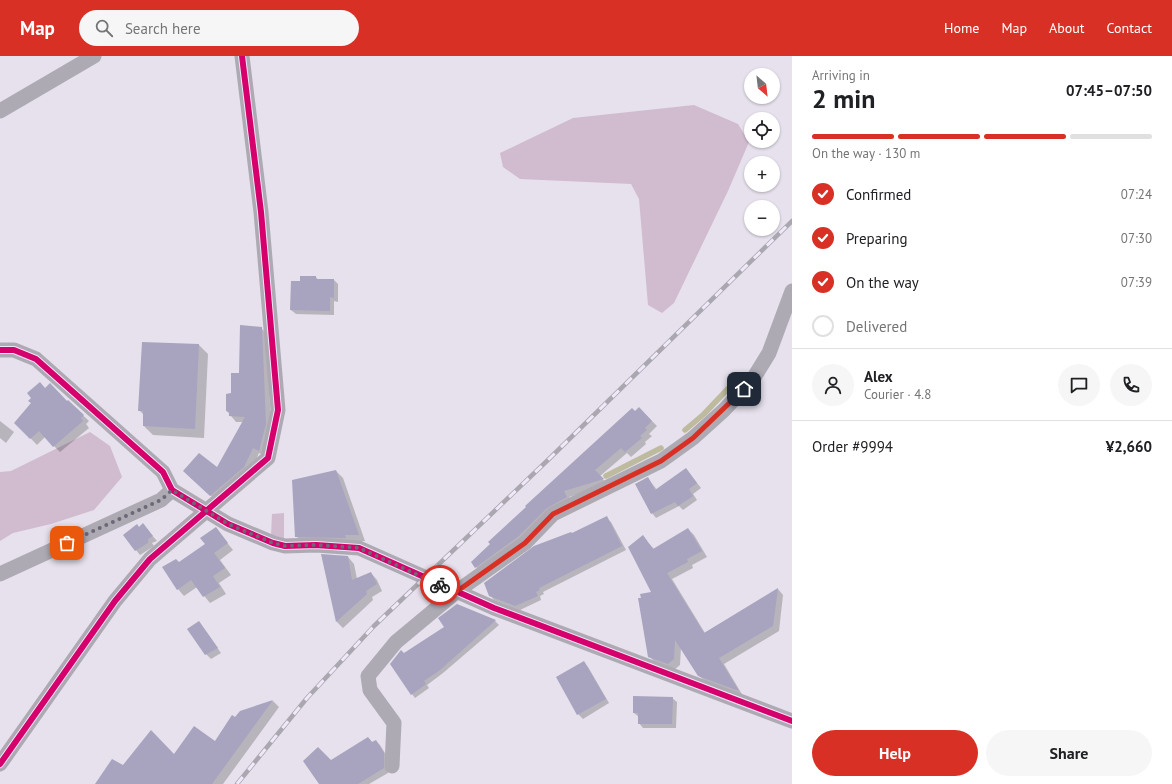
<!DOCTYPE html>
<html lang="en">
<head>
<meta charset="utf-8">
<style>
  body { margin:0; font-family:"PT Sans",sans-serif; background:#f6f6f6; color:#202124; height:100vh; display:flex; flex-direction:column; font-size:15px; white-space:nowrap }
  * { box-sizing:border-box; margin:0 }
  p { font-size:13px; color:#757577 }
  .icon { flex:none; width:22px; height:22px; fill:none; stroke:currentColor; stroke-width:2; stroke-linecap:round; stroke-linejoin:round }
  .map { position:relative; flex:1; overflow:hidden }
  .panel { display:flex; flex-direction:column; background:#fff; width:380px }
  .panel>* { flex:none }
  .needle { width:26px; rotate:152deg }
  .buttons { position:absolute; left:744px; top:12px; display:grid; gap:8px }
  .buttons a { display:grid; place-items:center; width:36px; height:36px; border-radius:50%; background:#fff; box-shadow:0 1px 3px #0004; font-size:20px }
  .pin { position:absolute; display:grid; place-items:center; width:34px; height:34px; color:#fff; margin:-17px; border-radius:8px; box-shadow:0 2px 6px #0006 }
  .courier { position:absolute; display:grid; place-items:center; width:40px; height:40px; margin:-20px; border:3px solid #d93025; border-radius:50%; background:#fff; color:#222; box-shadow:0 1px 5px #0007 }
  .overview em { font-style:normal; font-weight:600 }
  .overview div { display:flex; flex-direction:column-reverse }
  .overview { display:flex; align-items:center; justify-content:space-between; height:68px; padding:0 20px }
  h1 { font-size:26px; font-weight:600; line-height:30px }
  .bar { display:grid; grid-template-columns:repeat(4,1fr); gap:6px 4px; align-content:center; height:48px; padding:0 20px }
  .bar i { height:5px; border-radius:3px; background:#e0e0e0 }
  .bar .on { background:#d93025 }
  .bar p { grid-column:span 4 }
  .line { display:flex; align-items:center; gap:10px; padding:0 20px; border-top:1px solid #e0e0e0 }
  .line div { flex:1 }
  .round { display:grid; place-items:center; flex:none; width:42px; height:42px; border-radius:21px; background:#f6f6f6 }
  ol { padding:0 20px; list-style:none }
  li { display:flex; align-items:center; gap:12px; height:44px }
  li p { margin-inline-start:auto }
  li .icon { padding:4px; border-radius:50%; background:#d93025; color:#fff; stroke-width:4 }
  li:last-child { color:#757577 }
  li i { width:22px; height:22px; border:2px solid #e0e0e0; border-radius:50% }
  .cta { display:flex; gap:8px; margin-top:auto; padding:8px 20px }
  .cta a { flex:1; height:46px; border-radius:24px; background:#d93025; color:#fff; font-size:16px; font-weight:600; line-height:46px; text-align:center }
  .cta a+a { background:#f6f6f6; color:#202124 }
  header { display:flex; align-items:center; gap:24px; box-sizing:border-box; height:56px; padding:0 20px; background:#d93025; color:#fff }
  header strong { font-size:19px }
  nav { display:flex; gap:22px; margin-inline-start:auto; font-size:14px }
  .search { width:280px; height:36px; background:#f6f6f6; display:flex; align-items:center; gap:10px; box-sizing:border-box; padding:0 14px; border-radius:22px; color:#757577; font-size:15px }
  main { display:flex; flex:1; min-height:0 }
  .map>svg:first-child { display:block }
  .green { fill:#d1bccf }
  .shadow { fill:#0003 }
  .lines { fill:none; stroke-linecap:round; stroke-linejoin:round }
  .stream { stroke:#beba9e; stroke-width:5.5 }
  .building { fill:#a8a3bf }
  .minor { stroke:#adaab4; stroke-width:15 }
  .rail-casing { stroke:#aaa7b0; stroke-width:4.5 }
  .rail { stroke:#efe8f9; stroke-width:3; stroke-dasharray:9; stroke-linecap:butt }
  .cycleway-casing { stroke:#efe8f9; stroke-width:8 }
  .cycleway { stroke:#d6006c; stroke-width:6 }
  .done { stroke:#6c6976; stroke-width:4; stroke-dasharray:0 7.2 }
  .route { stroke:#d93025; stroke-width:5 }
</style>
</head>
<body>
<header>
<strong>Map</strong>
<div class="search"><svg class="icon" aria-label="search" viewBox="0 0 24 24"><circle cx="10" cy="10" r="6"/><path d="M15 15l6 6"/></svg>Search here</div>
<nav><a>Home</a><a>Map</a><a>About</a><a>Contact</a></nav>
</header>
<main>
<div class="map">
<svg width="792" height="728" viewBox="0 0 792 728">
  <rect width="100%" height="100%" fill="#e6e1ec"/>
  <g class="green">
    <path d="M694,49L738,68L749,86L728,135L674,247L662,257L648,249L639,143L631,128L520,123L503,111L500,97L573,62Z"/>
    <path d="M90,376L110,390L122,421L94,454L51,468L13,477L0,485V416L11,415Z"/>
    <path d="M284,457V483L271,479L272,458Z"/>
  </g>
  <g class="shadow">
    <path d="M316,221L318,224H334L338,228V246L334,245V259L296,258L291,254L301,226Z"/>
    <path d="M261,272L267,278L271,375L265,400L259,397L250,417L217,445L190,421L218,412L243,366H236L227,355L240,318Z"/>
    <path d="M143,287L199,289L208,298L204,382L153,379L144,370V359L139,354Z"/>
    <path d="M45,334L67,346L68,345L89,365L86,368L89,372L60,396L45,381L37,389L16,367Z"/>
    <path d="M639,352L657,370L649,378L652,380L645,386L646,388L631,401L627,397L600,420L608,429L569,441L572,446L481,516L476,511Z"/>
    <path d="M0,365L14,376L6,387L0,382Z"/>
    <path d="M686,413L701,432L693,438L697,444L683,454L679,450L656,462L652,457L637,428L648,422L657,434Z"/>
    <path d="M336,415L343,422L365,485L303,487L296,480Z"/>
    <path d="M606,462L611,466L626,494L543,536L544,538L540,540L541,544L520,554L494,544L490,539Z"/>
    <path d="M143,469L157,485L152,487L154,490L140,499L124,479Z"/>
    <path d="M216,473L233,494L220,504L231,519L219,527L226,538L210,547L197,531L184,540L178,533L179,507L206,488Z"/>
    <path d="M688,473L694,479L707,501L692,509L693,512L672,523L705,577L778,533L783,539L779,575L724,608L743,640L705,625L698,619L681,591L680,609L674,614L655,606L649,600L652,537L643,481L654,493Z"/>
    <path d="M322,499L348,501L354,508L357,523L371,517L377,524L382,535L372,541L373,544L343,572L337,566Z"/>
    <path d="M457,549L495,565L499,569L443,617L427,629L429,632L415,642L412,638L405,598L446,571Z"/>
    <path d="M199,566L221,597L211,603L206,598Z"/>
    <path d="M584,606L588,611L609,647L583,663L578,658Z"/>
    <path d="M672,642L677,646L676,672H643L639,667V661L634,657Z"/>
    <path d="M273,645L279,651L223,728H101L123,711L174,699L215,686L240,656Z"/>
    <path d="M368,682L373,687L376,685L380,689L388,702V717L369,728H320L331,705Z"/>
  </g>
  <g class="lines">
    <g class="stream">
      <path d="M685,374L704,358L739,321"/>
      <path d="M606,420L661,392"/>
    </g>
  </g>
  <g class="building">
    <path d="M300,220H316V223H334V242L330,241V255L290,254L291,225H300Z"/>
    <path d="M240,269L262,271L266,368L259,395L253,392L244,411L210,440L183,415L199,397L217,411L245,361L229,360V356L226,355V338L231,337V317H239Z"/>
    <path d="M142,286L199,288L195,373L143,370V355H138Z"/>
    <path d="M40,326L45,332L50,327L67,345L68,344L84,359L81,362L83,365L53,391L39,375L30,383L14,367L31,347L28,345L31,342L27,337Z"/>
    <path d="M639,351L652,365L645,372L647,374L640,380L642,382L625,396L621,392L595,414L604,423L564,435L567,441L547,452L519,480L475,512L471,506L490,488L488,486L526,451L525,450L632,352L635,355Z"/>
    <path d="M686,412L697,427L689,433L693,440L678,450L675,446L651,458L635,428L648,421L655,434Z"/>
    <path d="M336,414L359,479H345L346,482L295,481L292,424Z"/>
    <path d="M607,460L622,490L539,532L540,534L536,536L538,540L515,550L489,540L484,527L534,490L571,476L572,477Z"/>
    <path d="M143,467L153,480L148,483V487L135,495L123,479L137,468L139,471Z"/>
    <path d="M216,471L228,487L214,497L225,512L213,520L220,531L203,541L191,524L177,534L162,511L176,503L179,506L205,488L200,482Z"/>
    <path d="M688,472L702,495L687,503L688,506L667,517L704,577L778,532L773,570L719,602L739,635L698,620L675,584L674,603L668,608L648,601L638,542H641L640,538L651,536L628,491L643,479L653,493Z"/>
    <path d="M321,498L348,500L352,524L371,516L377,528L366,535L367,538L336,566Z"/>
    <path d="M457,548L496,564L440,614L424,625L426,628L411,639L390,608L401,594L404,597L444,571L438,562Z"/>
    <path d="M199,565L218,592L205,599L187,573Z"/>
    <path d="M584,605L606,643L577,659L556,621Z"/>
    <path d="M633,640L673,641L672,668H638V657H633Z"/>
    <path d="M273,644L212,728H95L112,703L123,709L151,674L174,698L194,670L215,685L232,659L235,661L240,655Z"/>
    <path d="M368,681L372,686L376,684L384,697V712L358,728H319L303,705L318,691L331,704Z"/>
  </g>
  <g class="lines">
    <g class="minor">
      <path d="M0,55L94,0"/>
      <path d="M0,294H14L36,303L163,416L172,434L228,468L273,487L285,490L316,489L359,492L494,552L792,665"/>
      <path d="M0,518L161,444L172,434"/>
      <path d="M0,708L115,545L150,503L268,402L278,354L261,156L242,0"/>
      <path d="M392,710L394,667L370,634L368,620L396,586L456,536L525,487L553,458L661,405L693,382L724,354L753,323L769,297L792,235"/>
    </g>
    <defs>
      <path id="rail" d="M237,728L307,642L374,570L550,402L792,165"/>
    </defs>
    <use href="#rail" class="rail-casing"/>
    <use href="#rail" class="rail"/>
    <defs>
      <g id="cycleway">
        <path d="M0,294H14L36,303L163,416L172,434L228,468L273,487L285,490L316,489L359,492L494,552L792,665"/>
        <path d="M0,708L115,545L150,503L268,402L278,354L261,156L242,0"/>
      </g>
    </defs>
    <use href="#cycleway" class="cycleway-casing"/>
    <use href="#cycleway" class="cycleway"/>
  </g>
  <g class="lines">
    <path class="done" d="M67,487L161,444L172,434L228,468L273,487L284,490L316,489L359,492L440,529"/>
    <path class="route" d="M440,529L456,536L525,487L553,458L661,405L693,382L744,333"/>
  </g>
</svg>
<div class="buttons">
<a><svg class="needle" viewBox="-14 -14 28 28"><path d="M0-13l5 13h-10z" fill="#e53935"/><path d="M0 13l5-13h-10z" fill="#757577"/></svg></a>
<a><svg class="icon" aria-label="locate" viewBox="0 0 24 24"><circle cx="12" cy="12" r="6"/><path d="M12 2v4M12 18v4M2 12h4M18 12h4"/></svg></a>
<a>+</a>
<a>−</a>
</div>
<div class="pin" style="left:67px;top:487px;background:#ea580c"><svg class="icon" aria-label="bag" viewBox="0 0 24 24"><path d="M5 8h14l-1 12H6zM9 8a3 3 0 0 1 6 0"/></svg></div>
<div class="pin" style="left:744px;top:333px;background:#1f2937"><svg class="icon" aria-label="home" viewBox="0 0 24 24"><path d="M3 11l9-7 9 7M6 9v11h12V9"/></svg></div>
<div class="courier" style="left:440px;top:529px"><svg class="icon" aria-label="bike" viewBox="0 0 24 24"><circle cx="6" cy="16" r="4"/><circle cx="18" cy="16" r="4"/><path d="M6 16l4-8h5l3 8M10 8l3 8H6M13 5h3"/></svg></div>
</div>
<section class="panel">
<div class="overview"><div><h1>2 min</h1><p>Arriving in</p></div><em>07:45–07:50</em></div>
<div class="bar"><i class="on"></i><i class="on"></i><i class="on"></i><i></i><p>On the way · 130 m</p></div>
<ol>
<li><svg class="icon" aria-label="check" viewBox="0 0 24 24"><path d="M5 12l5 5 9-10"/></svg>Confirmed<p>07:24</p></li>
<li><svg class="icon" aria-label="check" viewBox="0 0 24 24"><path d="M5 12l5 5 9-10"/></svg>Preparing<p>07:30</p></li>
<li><svg class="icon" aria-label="check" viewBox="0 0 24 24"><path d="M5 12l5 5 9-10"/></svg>On the way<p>07:39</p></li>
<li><i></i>Delivered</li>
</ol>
<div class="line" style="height:72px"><a class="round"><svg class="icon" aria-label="person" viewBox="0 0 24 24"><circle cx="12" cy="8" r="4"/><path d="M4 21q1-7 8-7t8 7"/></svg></a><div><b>Alex</b><p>Courier · 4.8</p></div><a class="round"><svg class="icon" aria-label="chat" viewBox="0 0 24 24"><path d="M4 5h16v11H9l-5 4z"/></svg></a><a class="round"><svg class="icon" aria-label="phone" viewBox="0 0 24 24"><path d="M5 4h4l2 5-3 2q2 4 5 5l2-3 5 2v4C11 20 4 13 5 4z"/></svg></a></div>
<div class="line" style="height:52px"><div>Order #9994</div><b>¥2,660</b></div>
<div class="cta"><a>Help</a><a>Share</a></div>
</section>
</main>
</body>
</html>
